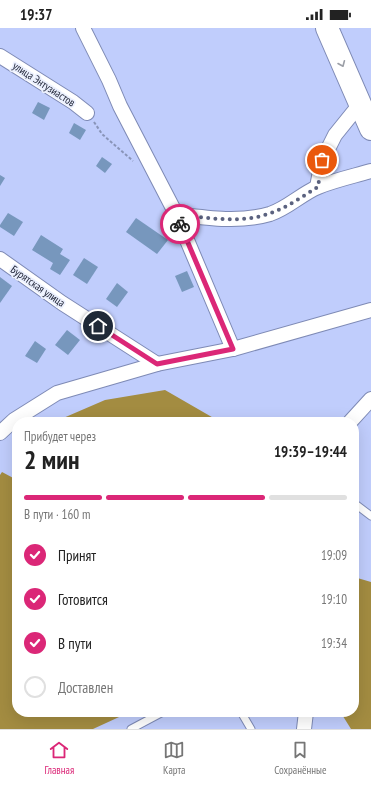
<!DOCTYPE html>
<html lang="ru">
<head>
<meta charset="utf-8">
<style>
  body { margin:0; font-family:"PT Sans Narrow",sans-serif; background:#f2f2f2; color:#222; height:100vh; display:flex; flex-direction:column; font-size:15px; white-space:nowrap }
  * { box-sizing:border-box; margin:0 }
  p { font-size:13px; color:#767676 }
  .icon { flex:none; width:22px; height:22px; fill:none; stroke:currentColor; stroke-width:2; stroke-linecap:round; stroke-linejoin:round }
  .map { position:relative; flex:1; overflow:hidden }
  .side { position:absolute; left:12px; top:389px; width:347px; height:300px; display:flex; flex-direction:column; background:#fff; border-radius:16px; box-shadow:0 4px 16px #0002 }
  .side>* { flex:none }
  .pin { position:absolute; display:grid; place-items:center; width:34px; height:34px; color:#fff; margin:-17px; border:2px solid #fff; border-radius:50%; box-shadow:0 1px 4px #0007 }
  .courier { position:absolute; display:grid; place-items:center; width:40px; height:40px; margin:-20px; border:3px solid #db2777; border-radius:50%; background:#fff; color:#222; box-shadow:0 1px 5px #0007 }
  .head em { font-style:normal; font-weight:700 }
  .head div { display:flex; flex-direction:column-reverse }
  .head { display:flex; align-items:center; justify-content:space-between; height:68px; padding:0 12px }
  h1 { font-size:26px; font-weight:700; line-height:30px }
  .bar { display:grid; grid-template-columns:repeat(4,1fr); gap:6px 4px; align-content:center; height:48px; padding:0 12px }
  .bar i { height:5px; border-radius:3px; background:#e0e0e0 }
  .bar .active { background:#db2777 }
  .bar p { grid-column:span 4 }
  ol { padding:0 12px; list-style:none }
  li { display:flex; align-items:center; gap:12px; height:44px }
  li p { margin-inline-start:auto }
  li .icon { padding:4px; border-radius:50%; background:#db2777; color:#fff; stroke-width:4 }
  li:last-child { color:#767676 }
  li i { width:22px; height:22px; border:2px solid #e0e0e0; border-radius:50% }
  .status { display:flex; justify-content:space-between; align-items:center; height:28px; padding:0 20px; background:#fff; direction:ltr }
  .status svg { height:11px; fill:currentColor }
  .dock { display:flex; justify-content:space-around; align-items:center; height:56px; border-top:1px solid #e0e0e0; background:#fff; font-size:11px; color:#767676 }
  .dock a { display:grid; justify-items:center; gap:2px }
  .dock .active { color:#db2777 }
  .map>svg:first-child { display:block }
  .forest { fill:#a38c41 }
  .building { fill:#7797bd }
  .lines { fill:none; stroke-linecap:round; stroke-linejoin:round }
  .lane-casing { stroke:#7e8ab5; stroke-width:9 }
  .street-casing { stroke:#7e8ab5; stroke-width:16 }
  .primary-casing { stroke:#7e8ab5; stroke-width:24 }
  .path { stroke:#8994b8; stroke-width:2; stroke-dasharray:3 2; stroke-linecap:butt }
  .lane { stroke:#fff; stroke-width:7 }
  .street { stroke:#fff; stroke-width:14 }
  .primary { stroke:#fff; stroke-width:22 }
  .oneway { stroke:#9c9fa7 }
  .done { stroke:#5b627f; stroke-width:4; stroke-dasharray:0 7.2 }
  .route { stroke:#db2777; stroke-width:5 }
  .labels { text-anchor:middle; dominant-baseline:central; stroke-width:3.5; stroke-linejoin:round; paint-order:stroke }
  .street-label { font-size:11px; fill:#24293b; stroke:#ebf0fe }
</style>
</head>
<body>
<div class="status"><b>19:37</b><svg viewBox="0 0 49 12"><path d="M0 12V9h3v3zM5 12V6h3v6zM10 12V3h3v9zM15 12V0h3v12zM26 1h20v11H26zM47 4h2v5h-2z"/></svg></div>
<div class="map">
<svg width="371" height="701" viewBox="0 0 371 701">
  <rect width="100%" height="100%" fill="#c0cdfc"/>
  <g class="forest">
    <path d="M165,362L217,392L223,394H54L105,372Z"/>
    <path d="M2,444L17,452V684H130L93,701H0V447Z"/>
    <path d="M354,549L371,554V701H351L341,685V684H354Z"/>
  </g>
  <g class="building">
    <path d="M38,74L50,80L44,92L32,85Z"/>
    <path d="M74,95L86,102L80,112L69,105Z"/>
    <path d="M102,129L112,136L105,145L96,138Z"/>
    <path d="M0,147L5,150L0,158Z"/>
    <path d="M8,185L23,194L14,208L0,199V197Z"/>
    <path d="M136,190L168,212L157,226L126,204Z"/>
    <path d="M41,207L63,221L60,226L70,232L60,247L50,241L53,235L32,222Z"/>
    <path d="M84,230L98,239L87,256L73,247Z"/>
    <path d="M187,243L194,259L182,264L175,248Z"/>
    <path d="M0,249L12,258L0,275Z"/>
    <path d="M117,255L128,264L117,279L106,271Z"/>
    <path d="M67,302L80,312L68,327L55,317Z"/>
    <path d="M35,313L46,321L37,335L25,328Z"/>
  </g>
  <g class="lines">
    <defs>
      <g id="lane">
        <path d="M354,475L371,488"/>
        <path d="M241,684L251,701"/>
        <path d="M131,701L163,684"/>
      </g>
      <g id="street">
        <path d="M83,0L109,52L120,78L176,186L233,321"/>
        <path d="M0,28L73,74L87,85"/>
        <path d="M317,159L322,133L335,107L360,76"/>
        <path d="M176,186C207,190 239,195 270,186C288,180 301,166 318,159C335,152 354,148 371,143"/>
        <path d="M0,231L62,275L157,336"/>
        <path d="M350,394L371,371"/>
        <path d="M0,405L14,392L57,365L157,336L233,321L371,282"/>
        <path d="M304,701L306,684"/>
      </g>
      <path id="primary" d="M327,0L371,101"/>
    </defs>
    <use href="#lane" class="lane-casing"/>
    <use href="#street" class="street-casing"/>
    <use href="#primary" class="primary-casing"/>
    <path class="path" d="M94,94L102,106L133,133"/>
    <use href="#lane" class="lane"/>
    <use href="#street" class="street"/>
    <use href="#primary" class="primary"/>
  </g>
  <defs><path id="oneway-chevron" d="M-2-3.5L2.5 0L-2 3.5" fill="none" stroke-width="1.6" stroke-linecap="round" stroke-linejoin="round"/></defs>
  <use class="oneway" href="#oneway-chevron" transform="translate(342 36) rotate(67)"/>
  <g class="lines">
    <path class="done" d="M180,196L176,186C207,190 241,196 271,185C288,179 303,168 318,159L322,132"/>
    <path class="route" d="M98,298L157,336L233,321L180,196"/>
  </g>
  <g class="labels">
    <g class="street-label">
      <text transform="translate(44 56) rotate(33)">улица Энтузиастов</text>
      <text transform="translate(38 258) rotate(35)">Бурятская улица</text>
    </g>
  </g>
</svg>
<div class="pin" style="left:322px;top:132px;background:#ea580c"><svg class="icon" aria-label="bag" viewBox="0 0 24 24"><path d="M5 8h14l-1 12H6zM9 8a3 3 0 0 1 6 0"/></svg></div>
<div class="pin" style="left:98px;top:298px;background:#1f2937"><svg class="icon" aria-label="home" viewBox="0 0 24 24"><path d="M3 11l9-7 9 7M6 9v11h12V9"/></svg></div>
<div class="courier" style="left:180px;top:196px"><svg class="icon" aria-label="bike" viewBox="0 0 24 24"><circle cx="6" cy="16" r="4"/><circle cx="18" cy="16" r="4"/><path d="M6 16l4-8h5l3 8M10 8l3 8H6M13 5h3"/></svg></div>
<section class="side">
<div class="head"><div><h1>2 мин</h1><p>Прибудет через</p></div><em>19:39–19:44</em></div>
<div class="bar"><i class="active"></i><i class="active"></i><i class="active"></i><i></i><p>В пути · 160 m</p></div>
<ol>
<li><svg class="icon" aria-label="check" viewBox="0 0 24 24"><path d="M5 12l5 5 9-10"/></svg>Принят<p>19:09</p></li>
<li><svg class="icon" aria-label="check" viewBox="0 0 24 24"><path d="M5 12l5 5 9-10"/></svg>Готовится<p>19:10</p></li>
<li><svg class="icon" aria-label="check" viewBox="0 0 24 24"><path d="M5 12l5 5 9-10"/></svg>В пути<p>19:34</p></li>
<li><i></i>Доставлен</li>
</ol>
</section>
</div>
<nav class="dock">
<a class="active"><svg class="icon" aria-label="home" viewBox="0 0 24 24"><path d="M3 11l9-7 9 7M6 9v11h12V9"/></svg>Главная</a>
<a><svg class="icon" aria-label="map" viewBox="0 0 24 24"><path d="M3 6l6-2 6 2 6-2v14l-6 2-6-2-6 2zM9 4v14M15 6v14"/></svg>Карта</a>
<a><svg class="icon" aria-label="saved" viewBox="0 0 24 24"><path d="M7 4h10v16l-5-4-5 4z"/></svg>Сохранённые</a>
</nav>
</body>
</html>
